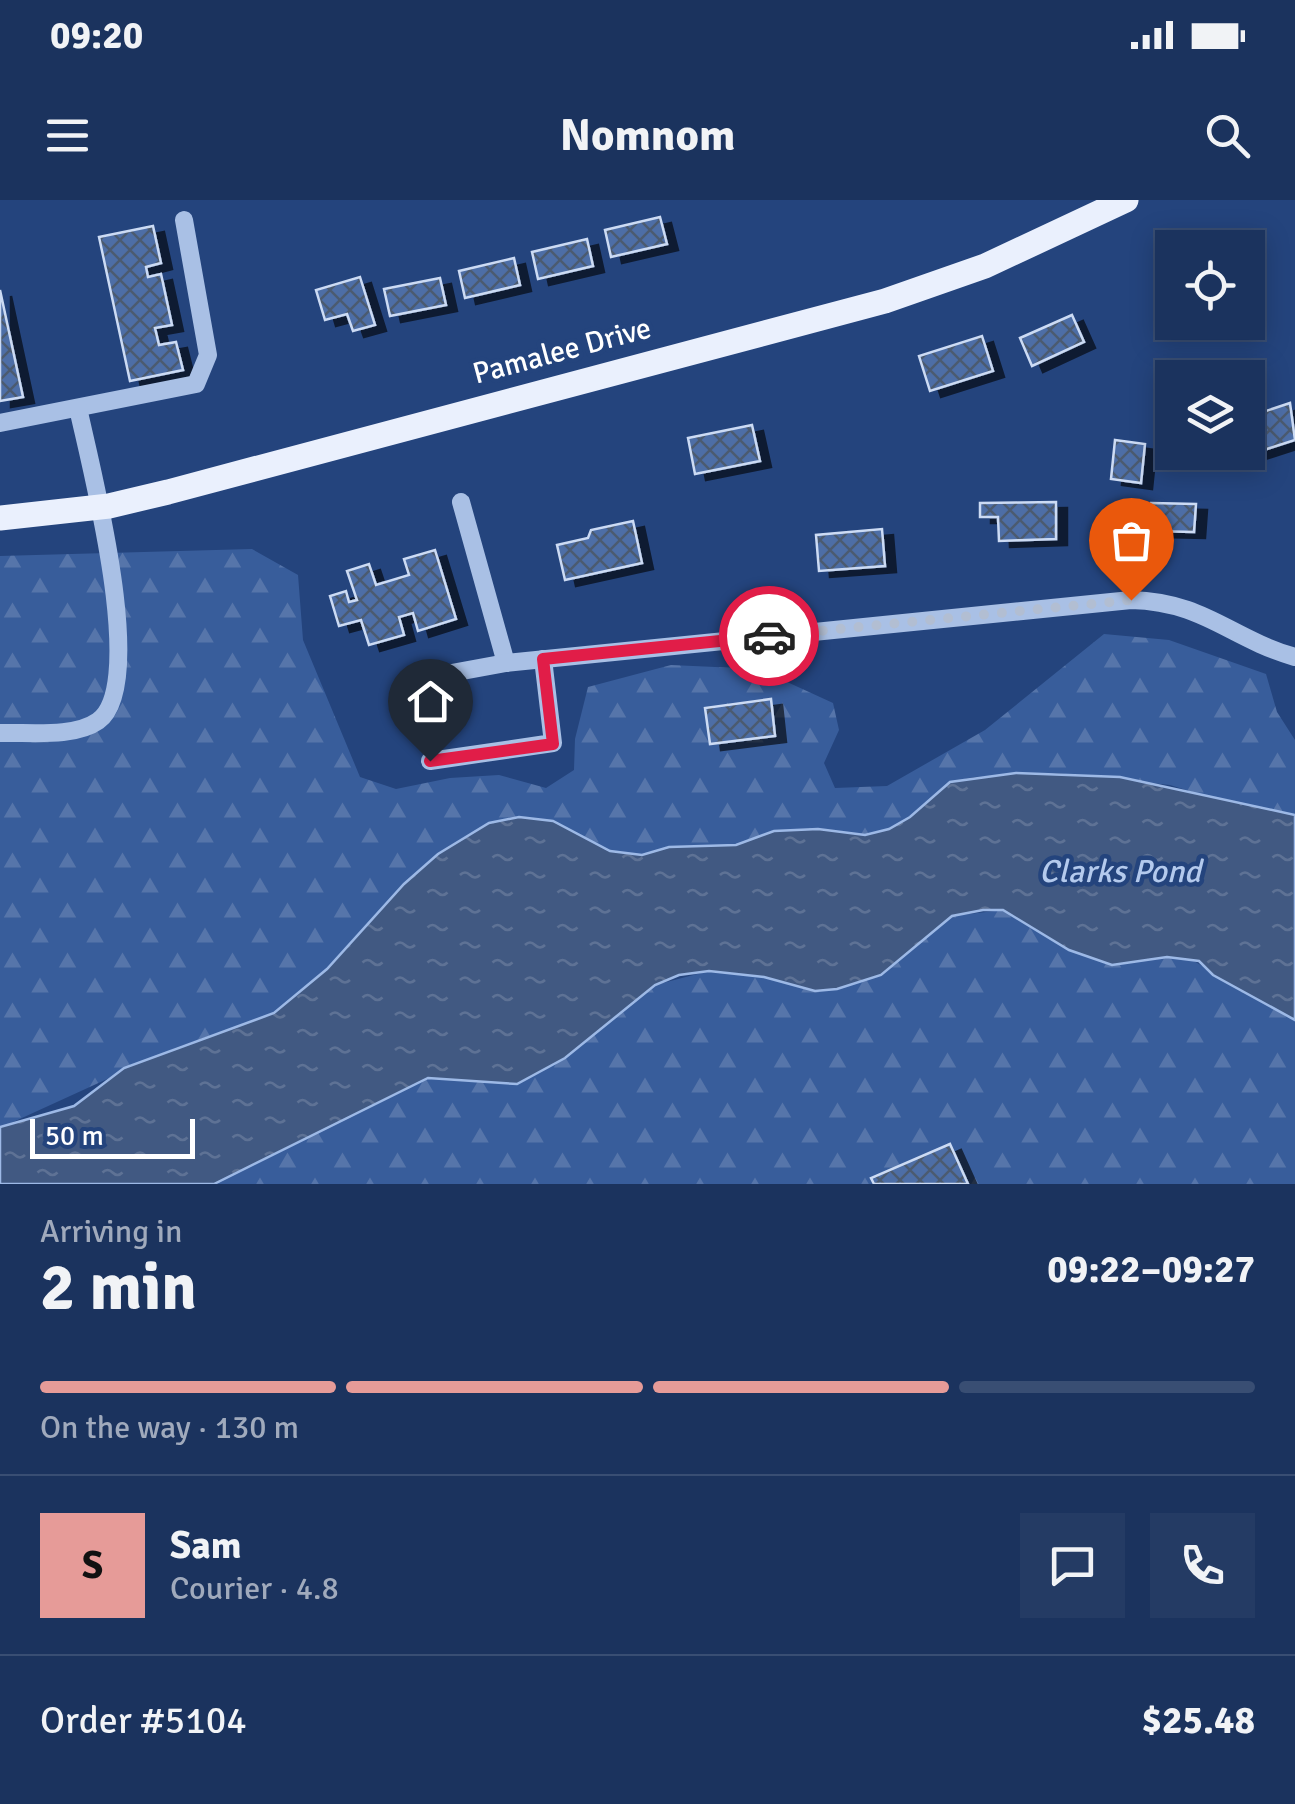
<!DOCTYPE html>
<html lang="en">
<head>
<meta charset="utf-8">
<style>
  body { margin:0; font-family:Signika,sans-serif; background:#243b64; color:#f1f3f6; height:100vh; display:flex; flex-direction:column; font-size:38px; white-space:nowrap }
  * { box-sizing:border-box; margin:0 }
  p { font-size:32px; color:#a0aabc }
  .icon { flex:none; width:55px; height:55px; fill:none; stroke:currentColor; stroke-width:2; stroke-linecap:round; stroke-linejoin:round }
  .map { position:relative; height:984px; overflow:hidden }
  .details { display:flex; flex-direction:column; background:#1b335e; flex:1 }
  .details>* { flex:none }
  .controls { position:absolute; left:1155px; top:30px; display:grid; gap:20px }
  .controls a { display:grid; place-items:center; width:110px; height:110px; border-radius:0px; background:#1b335e; box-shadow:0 5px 25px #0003,0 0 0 2px #394e73; font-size:50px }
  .scale { position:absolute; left:30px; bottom:25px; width:165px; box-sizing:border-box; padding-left:10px; border:5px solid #fff; border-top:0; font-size:28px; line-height:35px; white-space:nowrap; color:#fff; -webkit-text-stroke:8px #24447d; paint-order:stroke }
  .pin { position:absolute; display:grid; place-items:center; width:85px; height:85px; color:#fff; margin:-102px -42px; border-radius:50% 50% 50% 0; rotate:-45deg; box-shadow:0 0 10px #0007 }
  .pin .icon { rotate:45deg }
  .courier { position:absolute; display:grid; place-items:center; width:100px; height:100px; margin:-50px; border:8px solid #e11d48; border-radius:50%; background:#fff; color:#222; box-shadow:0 2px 12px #0007 }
  .overview em { font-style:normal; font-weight:800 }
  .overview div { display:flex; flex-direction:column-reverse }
  .overview { display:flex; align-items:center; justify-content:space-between; height:170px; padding:0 40px }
  h1 { font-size:65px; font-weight:800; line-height:75px }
  .bar { display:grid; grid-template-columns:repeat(4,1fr); gap:15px 10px; align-content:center; height:120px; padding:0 40px }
  .bar i { height:12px; border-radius:8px; background:#394e73 }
  .bar .on { background:#e69b98 }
  .bar p { grid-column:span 4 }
  .line { display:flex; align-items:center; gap:25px; padding:0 40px; border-top:2px solid #394e73 }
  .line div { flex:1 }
  .round { display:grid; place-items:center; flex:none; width:105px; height:105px; border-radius:0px; background:#243b64 }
  .status { display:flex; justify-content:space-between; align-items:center; height:70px; padding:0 50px; background:#1b335e; direction:ltr }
  .status svg { height:28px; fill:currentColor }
  header { display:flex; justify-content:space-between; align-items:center; height:130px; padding:0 40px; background:#1b335e; font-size:45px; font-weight:800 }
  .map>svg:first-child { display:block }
  .forest { fill:url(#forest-firs) }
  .water { fill:url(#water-ripples); stroke:#9db9e6; stroke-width:2.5 }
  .building { fill:url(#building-cross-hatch); stroke:#ccdbf4; stroke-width:2.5; filter:url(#shadow) }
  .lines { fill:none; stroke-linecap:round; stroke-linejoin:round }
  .minor { stroke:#a9c0e5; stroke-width:18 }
  .major { stroke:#eaf0fd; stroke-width:25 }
  .done { stroke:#b2bed2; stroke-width:10; stroke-dasharray:0 18 }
  .route { stroke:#e11d48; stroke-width:12 }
  .labels { text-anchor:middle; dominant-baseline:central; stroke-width:9; stroke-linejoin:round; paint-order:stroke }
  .street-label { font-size:30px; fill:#fff; stroke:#24447d }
  .water-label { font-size:32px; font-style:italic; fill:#b4caed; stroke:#24447d }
</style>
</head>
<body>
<div class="status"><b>09:20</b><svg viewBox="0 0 49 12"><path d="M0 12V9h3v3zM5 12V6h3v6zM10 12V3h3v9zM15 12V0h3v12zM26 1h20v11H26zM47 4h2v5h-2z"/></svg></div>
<header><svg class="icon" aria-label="menu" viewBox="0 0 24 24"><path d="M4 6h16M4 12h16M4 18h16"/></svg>Nomnom<svg class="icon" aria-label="search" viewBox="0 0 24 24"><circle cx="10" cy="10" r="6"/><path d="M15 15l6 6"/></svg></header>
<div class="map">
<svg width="1295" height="984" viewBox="0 0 1295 984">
  <defs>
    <pattern id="forest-firs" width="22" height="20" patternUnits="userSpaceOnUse" patternTransform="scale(2.5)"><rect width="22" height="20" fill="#385d9b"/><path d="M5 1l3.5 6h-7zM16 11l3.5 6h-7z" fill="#5675aa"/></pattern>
    <pattern id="water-ripples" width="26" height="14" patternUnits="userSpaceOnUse" patternTransform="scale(2.5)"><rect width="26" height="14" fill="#415982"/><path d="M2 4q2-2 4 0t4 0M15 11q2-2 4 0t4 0" fill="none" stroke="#5e7295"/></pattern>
    <pattern id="building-cross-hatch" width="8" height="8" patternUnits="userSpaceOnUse" patternTransform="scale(2.5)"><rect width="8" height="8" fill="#4d6ea6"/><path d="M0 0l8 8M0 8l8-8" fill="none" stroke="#4c5a70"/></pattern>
    <filter id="shadow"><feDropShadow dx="11" dy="6" stdDeviation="0" flood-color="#0009"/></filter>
  </defs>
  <rect width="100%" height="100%" fill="#24447d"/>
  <g class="forest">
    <path d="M252,349L298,375L303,440L360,577L396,589L450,578L499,575L546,588L574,570L575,539L588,487L671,465L759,469L833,503L839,530L824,563L835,588L887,586L985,530L1104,434L1169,440L1266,474L1277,512L1295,540V615L1221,601L1170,585L1057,573L974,577L950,582L910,617L889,629L865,635L818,629L774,631L736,645L669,647L643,655L610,651L553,621L327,769L274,813L175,848L0,928V356Z"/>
    <path d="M1003,710L1069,750L1187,757L1295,820V984H214L428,878L479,880L628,807L655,785L709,771L764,777L815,791L881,775L952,716Z"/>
  </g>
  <path class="water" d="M1016,573L1120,577L1295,615V820L1213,775L1199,761L1167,757L1112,765L1069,750L1003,710H983L952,716L881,775L837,789L815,791L764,777L709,771L679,775L655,785L565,858L517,884L428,878L214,984H0V927L74,906L124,868L274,813L327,769L404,684L438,654L489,623L519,617L553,621L610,651L642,655L669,647L736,645L774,631L818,629L865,635L889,629L910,617L950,582Z"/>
  <g class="building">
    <path d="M660,17L667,44L611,57L605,30Z"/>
    <path d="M153,26L161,63L146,67L148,77L161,74L172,125L155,128L159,145L176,142L183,170L130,181L99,37Z"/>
    <path d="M587,39L593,66L538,79L532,52Z"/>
    <path d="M514,58L520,85L465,98L459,71Z"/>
    <path d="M360,77L375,125L353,131L347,114L325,120L316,90Z"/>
    <path d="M440,78L446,105L390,116L384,89Z"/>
    <path d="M0,90L23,197L0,201Z"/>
    <path d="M1072,115L1084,142L1032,166L1020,138Z"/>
    <path d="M982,136L993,171L930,191L919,156Z"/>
    <path d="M1290,203L1295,240L1239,258L1237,252H1248V217Z"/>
    <path d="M752,225L760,261L695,274L688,238Z"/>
    <path d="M1115,240L1145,244L1141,283L1111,279Z"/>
    <path d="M1056,302V339L999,341L998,317H980V303Z"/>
    <path d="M1151,303L1196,304L1194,332L1150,331Z"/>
    <path d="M633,321L642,363L565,380L557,345L588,338L591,330Z"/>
    <path d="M882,329L885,366L819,371L816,335Z"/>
    <path d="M435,350L456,419L418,431L413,413L399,417L404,435L369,445L361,420L339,426L330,396L346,391L349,402L357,400L347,371L369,364L376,385L409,375L404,359Z"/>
    <path d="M771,499L775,536L710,544L705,508Z"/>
    <path d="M950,944L968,984H874L871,978Z"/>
  </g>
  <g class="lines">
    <g class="minor">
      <path d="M0,223L196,184L208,155L184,20"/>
      <path d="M461,302L506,463"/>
      <path d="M408,481L506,463L1131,400C1205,402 1229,438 1295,457"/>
      <path d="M0,533C29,532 74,538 98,521C149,486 90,264 78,208"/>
      <path d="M430,561L553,543L543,459"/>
    </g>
    <path class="major" d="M0,318L109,306L168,292L885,101L985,66L1126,0"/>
  </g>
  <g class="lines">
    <path class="done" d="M769,436L1131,400"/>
    <path class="route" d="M430,561L553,544L543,459L769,436"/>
  </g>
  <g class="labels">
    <g class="street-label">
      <text transform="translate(562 151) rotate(-15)">Pamalee Drive</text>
    </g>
    <g class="water-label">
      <text x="1120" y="671">Clarks Pond</text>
    </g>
  </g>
</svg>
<div class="controls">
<a><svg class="icon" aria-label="locate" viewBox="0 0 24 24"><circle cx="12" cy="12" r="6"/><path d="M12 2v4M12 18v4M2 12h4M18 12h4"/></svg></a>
<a><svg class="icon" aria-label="layers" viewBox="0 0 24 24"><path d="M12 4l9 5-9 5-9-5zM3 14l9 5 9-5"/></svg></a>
</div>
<div class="scale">50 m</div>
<div class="pin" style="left:1131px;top:400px;background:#ea580c"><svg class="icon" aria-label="bag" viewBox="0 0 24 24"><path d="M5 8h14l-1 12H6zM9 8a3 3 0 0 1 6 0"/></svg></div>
<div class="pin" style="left:430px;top:561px;background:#1f2937"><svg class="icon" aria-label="home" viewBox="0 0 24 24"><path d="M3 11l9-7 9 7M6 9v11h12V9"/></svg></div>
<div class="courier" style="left:769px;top:436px"><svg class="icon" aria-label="car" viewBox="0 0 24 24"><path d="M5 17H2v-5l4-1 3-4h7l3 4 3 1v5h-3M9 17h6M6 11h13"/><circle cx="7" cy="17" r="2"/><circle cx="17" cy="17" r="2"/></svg></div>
</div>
<section class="details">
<div class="overview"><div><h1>2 min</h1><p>Arriving in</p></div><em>09:22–09:27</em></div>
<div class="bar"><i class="on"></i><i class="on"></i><i class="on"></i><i></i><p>On the way · 130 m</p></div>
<div class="line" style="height:180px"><b class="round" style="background:#e69b98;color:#111">S</b><div><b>Sam</b><p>Courier · 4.8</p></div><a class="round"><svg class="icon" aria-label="chat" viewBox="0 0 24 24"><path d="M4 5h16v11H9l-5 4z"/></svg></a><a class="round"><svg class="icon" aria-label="phone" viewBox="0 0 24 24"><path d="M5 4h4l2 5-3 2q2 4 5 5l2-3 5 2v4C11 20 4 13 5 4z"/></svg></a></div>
<div class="line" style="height:130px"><div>Order #5104</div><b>$25.48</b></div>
</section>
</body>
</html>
